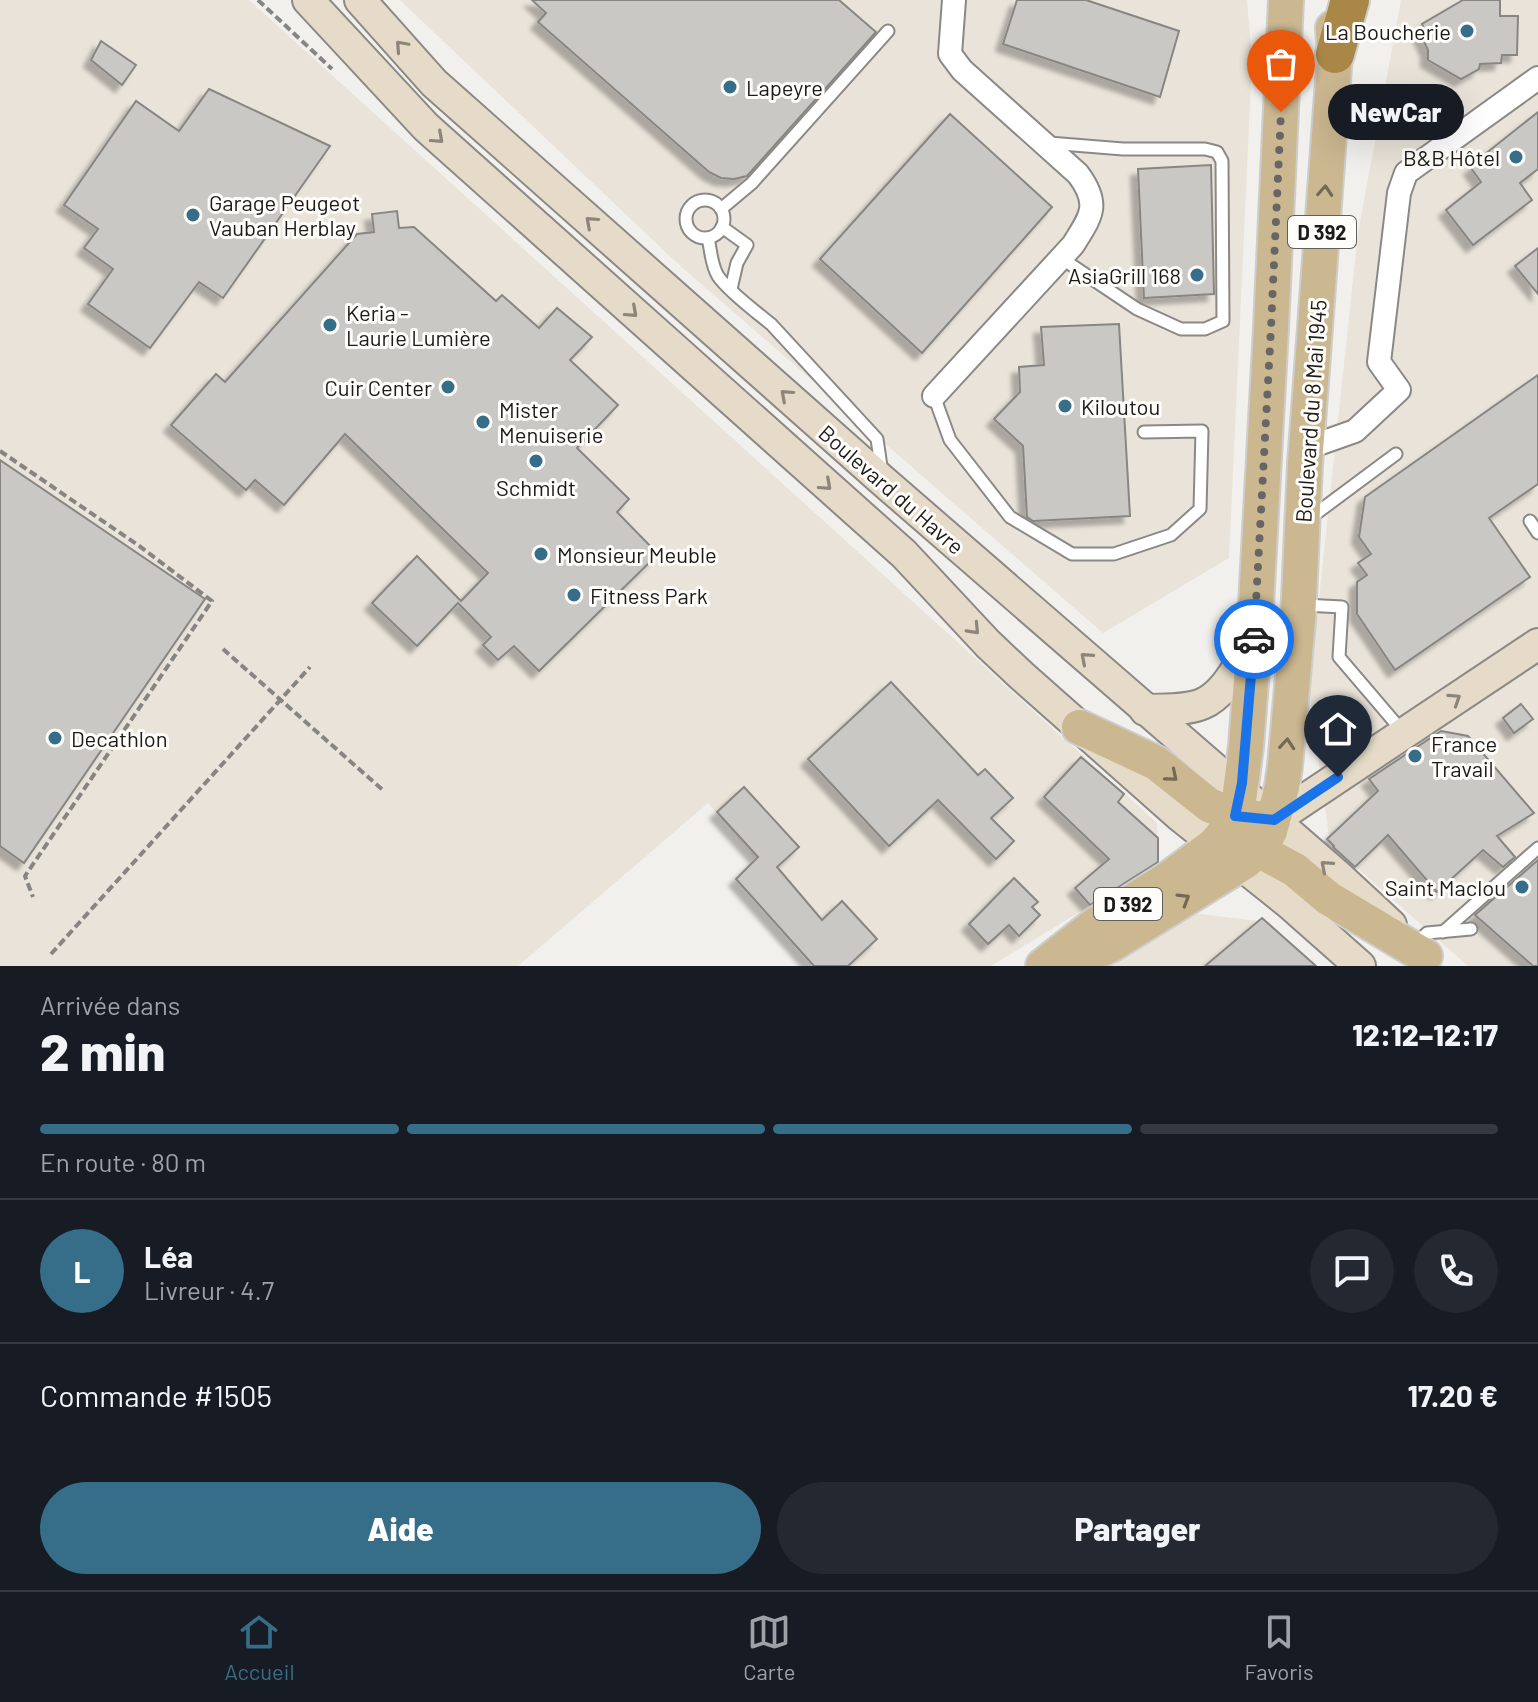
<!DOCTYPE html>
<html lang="fr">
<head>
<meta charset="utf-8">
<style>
  body { margin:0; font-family:Barlow,sans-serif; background:#242831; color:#f1f3f6; height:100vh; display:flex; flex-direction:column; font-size:30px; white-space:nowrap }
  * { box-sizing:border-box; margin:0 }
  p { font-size:26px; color:#9ea1a6 }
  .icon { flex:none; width:44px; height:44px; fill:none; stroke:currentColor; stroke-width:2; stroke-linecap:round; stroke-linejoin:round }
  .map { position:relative; height:966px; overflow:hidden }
  .sheet { display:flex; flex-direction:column; background:#171b24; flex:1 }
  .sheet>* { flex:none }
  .pin { position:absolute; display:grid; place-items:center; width:68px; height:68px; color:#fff; margin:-82px -34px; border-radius:50% 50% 50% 0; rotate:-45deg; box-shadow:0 0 8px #0007 }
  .pin .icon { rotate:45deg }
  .courier { position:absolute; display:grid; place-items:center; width:80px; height:80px; margin:-40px; border:6px solid #1a73e8; border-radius:50%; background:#fff; color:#222; box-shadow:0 2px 10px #0007 }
  .bubble { position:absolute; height:56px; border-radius:28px; background:#171b24; box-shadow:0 8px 32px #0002; font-size:26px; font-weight:800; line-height:56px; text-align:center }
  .head em { font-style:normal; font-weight:800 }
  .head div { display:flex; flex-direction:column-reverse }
  .head { display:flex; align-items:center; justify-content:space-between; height:136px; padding:0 40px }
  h1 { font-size:52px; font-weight:800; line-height:60px }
  .bar { display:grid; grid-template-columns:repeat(4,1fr); gap:12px 8px; align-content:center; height:96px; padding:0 40px }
  .bar i { height:10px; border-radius:6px; background:#363941 }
  .bar .on { background:#366d88 }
  .bar p { grid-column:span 4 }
  .line { display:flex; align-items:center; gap:20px; padding:0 40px; border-top:2px solid #363941 }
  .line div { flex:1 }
  .round { display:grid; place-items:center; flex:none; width:84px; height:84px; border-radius:42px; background:#242831 }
  .cta { display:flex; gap:16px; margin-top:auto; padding:16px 40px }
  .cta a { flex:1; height:92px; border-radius:48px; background:#366d88; color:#fff; font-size:32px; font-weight:800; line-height:92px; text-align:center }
  .cta a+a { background:#242831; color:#f1f3f6 }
  .menu { display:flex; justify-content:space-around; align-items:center; height:112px; border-top:2px solid #363941; background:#171b24; font-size:22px; color:#9ea1a6 }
  .menu a { display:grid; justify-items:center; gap:4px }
  .menu .on { color:#366d88 }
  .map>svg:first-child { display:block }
  .built { fill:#e9e3d9 }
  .building { fill:#cac8c4; stroke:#888683; stroke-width:2; filter:url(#shadow) }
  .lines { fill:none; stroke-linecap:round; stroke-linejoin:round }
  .lane-casing { stroke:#8b8986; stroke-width:15 }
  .street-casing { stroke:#8b8986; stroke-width:26 }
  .secondary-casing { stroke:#8b8986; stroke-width:34 }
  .primary-casing { stroke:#cdcdcd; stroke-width:38 }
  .highway-casing { stroke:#cdcdcd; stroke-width:42 }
  .path { stroke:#878583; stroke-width:4; stroke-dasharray:8 4; stroke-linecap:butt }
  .lane { stroke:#fff; stroke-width:11 }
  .street { stroke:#fff; stroke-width:22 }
  .secondary { stroke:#e5dbc8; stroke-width:30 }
  .primary { stroke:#cbb790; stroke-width:34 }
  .highway { stroke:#a98746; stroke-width:38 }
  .oneway { stroke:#8b857a }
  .oneway2 { stroke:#746955 }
  .done { stroke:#676664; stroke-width:8; stroke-dasharray:0 14.4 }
  .route { stroke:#1a73e8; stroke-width:10 }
  .poi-dot { fill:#366d88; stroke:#fffdfa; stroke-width:3 }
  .labels { text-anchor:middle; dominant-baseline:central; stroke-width:6; stroke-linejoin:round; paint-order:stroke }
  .shield { fill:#fffdfa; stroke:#605f5d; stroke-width:2 }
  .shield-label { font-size:20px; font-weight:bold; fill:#1c1b1a }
  .poi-label { font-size:22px; fill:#1c1b1a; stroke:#fffdfa; text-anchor:start }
  .street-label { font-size:22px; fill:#1c1b1a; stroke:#fffdfa }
</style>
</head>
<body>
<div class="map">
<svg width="1538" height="966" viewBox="0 0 1538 966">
  <defs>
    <filter id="shadow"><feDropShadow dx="-7" dy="7" stdDeviation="2" flood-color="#0004"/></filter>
  </defs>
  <rect width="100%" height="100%" fill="#f2f0ec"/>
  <g class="built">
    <path d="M0,0H249L1157,823L1158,864L991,966H846L708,803L518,966H0Z"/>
    <path d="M400,0H1247L1252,60L1229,558L1103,633L677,263Z"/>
    <path d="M1401,0H1538V966H1468L1330,844L1309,692L1358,233Z"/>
    <path d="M1192,913L1267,922L1316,966H1108Z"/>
  </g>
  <g class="building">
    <path d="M532,0H839L876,32L747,176L734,179L721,178L709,172L538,22L546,13Z"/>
    <path d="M1017,0H1086L1179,31L1160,97L1003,44Z"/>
    <path d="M1463,0H1500V16H1518L1517,55H1502L1501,63L1480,64L1479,69L1461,79L1428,60V50L1420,33L1425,31L1422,24Z"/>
    <path d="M101,41L136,65L122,85L91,60Z"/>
    <path d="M209,89L330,146L223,298L199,282L150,348L88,304L113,269L84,248L98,229L64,205L136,101L179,131Z"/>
    <path d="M1538,112V169L1520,183L1532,200L1473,245L1446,210L1481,182L1471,168L1482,159L1480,158Z"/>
    <path d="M950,114L1052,207L922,353L820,259Z"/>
    <path d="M1211,165L1214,294L1144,298L1138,169Z"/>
    <path d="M397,211L399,228L414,227L496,301L502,295L539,328L557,308L592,337L570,360L618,405L577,448L629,499L617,512L658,554L539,671L514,646L498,660L483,645L491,637L458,603L417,646L372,603L417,556L461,601L488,573L345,434L284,505L255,480L246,490L171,425L216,374L225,382L357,234L374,232L372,214Z"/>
    <path d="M1538,248V294L1515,266Z"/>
    <path d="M1119,324L1130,516L1033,521L1027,517L1023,446L994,419L1020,392L1019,367L1044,365L1041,327Z"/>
    <path d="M1538,375V484L1489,518L1530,577L1395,670L1357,614V582L1367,575L1358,563L1371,554L1359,537L1365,497Z"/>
    <path d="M0,460L205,599L24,863L0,846Z"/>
    <path d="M891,682L978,775L985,769L1013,798L991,818L1014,841L996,859L938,800L889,846L808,759Z"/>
    <path d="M1521,704L1533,719L1514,733L1503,718Z"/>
    <path d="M1441,731L1468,736L1534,813L1497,836L1515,857L1503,867L1483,850L1437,892L1388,835L1355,867L1333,847L1334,846L1327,839L1378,791L1369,779Z"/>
    <path d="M1081,757L1124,794L1118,802L1158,838V862L1090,905L1075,888L1109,859L1044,797Z"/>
    <path d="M744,787L799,847L777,867L822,920L842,901L877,939L848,966H814L736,879L758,857L717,812Z"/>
    <path d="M1538,860V966H1533L1475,915Z"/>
    <path d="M1014,878L1038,902L1032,907L1040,915L1019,936L1009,925L988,944L969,924Z"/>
    <path d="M1262,918L1316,966H1205Z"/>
  </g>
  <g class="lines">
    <defs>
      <g id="lane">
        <path d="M1049,143L1123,149H1205L1217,152L1222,161L1223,321L1205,329H1181L1137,309L1061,258"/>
        <circle cx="705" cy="219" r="19"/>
        <path d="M721,209L752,183L888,31"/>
        <path d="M722,227L747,245L737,263L731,289"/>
        <path d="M708,238C711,250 711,265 718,276C728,291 756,312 771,324L877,439L882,473"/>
        <path d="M934,396L950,440L1010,517L1072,554H1114L1171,535L1200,509L1202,431L1144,432"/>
        <path d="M1310,518L1396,454"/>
        <path d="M1530,521L1538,533"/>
        <path d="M1304,605L1342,607L1339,657L1403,732"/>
        <path d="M1443,932L1538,848"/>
        <path d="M1413,946L1427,933L1471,929"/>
      </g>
      <g id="street">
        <path d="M934,396L1073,245C1091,216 1101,205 1078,174L962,70L950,54L954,0"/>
        <path d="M1307,448L1355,431L1399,390L1379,362L1399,193L1406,173L1538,78"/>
      </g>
      <g id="secondary">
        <path d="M308,0L426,127L904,554L988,644L1022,676L1180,816L1290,904L1360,966"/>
        <path d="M360,0L434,83L883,481L1336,874L1391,925"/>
        <path d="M1145,710C1163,709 1185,711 1202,704C1226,694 1240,662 1254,642"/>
        <path d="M1274,820L1538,644"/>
      </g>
      <g id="primary">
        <path d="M1079,727L1156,763L1209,805L1235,816L1257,818"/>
        <path d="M1237,846L1258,850L1295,870L1328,898L1425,956"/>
        <path d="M1043,966L1095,925L1171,877L1215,844L1228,828L1235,816L1239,800L1246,746L1254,642L1271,328L1286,0"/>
        <path d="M1068,966L1112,944L1246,861L1264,842L1270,831L1282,787L1285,766L1298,620L1305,464L1335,54L1333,28"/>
      </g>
      <path id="highway" d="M1335,54L1350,0"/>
    </defs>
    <use href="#lane" class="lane-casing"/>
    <use href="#street" class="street-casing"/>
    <use href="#secondary" class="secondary-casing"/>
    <use href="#primary" class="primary-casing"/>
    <use href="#highway" class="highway-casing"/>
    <g class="path">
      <path d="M258,0L332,69"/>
      <path d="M0,451L138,545L212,601L25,876L33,897"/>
      <path d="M223,649L385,792"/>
      <path d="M51,954L310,667"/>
    </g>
    <use href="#lane" class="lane"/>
    <use href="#street" class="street"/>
    <use href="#secondary" class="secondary"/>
    <use href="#primary" class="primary"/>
    <use href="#highway" class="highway"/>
  </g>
  <defs><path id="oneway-chevron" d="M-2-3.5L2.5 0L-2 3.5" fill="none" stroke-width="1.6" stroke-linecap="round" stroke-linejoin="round" transform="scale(2)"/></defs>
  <g class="oneway">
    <use href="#oneway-chevron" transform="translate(401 46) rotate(-132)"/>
    <use href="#oneway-chevron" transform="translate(438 138) rotate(42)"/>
    <use href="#oneway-chevron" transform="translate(591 222) rotate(-138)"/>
    <use href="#oneway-chevron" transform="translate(632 312) rotate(42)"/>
    <use href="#oneway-chevron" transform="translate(786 395) rotate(-138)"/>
    <use href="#oneway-chevron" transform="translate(826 485) rotate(42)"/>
    <use href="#oneway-chevron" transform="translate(974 629) rotate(47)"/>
    <use href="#oneway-chevron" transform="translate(1086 658) rotate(-139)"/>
    <use href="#oneway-chevron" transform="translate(1455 699) rotate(-33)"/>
    <use href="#oneway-chevron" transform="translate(1326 866) rotate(-139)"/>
  </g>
  <g class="oneway2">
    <use href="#oneway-chevron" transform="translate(1325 191) rotate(-86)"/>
    <use href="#oneway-chevron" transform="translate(1287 744) rotate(-85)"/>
    <use href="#oneway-chevron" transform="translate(1172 776) rotate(40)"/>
    <use href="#oneway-chevron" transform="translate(1184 899) rotate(-31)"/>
  </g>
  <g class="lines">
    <path class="done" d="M1254,639L1271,328L1281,112"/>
    <path class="route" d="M1254,639L1242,783L1235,816L1274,820L1338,777"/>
  </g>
  <g class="poi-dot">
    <circle cx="1467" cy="31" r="8"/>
    <circle cx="730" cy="87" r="8"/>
    <circle cx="1516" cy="157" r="8"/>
    <circle cx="193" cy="215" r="8"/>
    <circle cx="1197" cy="275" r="8"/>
    <circle cx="330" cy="325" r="8"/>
    <circle cx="448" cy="387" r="8"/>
    <circle cx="1065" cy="406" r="8"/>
    <circle cx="483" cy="422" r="8"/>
    <circle cx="536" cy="461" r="8"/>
    <circle cx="541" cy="554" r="8"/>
    <circle cx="574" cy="595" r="8"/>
    <circle cx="55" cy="738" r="8"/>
    <circle cx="1415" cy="756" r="8"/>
    <circle cx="1522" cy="887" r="8"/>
  </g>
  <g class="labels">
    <g class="shield">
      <rect x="1288" y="216" width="68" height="32" rx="6"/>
      <rect x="1094" y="888" width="68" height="32" rx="6"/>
    </g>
    <g class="shield-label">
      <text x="1322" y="232">D 392</text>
      <text x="1128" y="904">D 392</text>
    </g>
    <g class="poi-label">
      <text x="1451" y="31" text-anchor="end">La Boucherie</text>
      <text x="746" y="87">Lapeyre</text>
      <text x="1500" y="157" text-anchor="end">B&amp;B Hôtel</text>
      <text x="209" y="202">Garage Peugeot<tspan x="209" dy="25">Vauban Herblay</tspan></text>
      <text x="1181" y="275" text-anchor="end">AsiaGrill 168</text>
      <text x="346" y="312">Keria -<tspan x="346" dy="25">Laurie Lumière</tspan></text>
      <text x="432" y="387" text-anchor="end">Cuir Center</text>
      <text x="1081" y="406">Kiloutou</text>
      <text x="499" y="409">Mister<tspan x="499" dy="25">Menuiserie</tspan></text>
      <text x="536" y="487" text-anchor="middle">Schmidt</text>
      <text x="557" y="554">Monsieur Meuble</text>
      <text x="590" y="595">Fitness Park</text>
      <text x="71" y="738">Decathlon</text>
      <text x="1431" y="743">France<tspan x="1431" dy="25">Travail</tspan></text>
      <text x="1506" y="887" text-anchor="end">Saint Maclou</text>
    </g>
    <g class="street-label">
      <text transform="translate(1310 411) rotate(-86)">Boulevard du 8 Mai 1945</text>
      <text transform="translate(892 489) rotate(41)">Boulevard du Havre</text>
    </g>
  </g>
</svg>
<div class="pin" style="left:1281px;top:112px;background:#ea580c"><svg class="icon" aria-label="bag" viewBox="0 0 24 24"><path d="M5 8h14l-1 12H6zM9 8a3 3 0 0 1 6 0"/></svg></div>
<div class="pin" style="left:1338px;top:777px;background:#1f2937"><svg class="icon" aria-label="home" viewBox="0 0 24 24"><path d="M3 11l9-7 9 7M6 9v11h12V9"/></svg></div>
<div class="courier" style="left:1254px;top:639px"><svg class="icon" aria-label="car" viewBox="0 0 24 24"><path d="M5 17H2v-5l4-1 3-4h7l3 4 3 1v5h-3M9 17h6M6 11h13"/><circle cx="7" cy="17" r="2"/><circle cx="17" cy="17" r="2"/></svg></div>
<div class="bubble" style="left:1328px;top:84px;width:136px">NewCar</div>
</div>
<section class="sheet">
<div class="head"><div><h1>2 min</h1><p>Arrivée dans</p></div><em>12:12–12:17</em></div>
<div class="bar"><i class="on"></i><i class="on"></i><i class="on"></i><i></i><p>En route · 80 m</p></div>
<div class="line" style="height:144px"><b class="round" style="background:#366d88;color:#fff">L</b><div><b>Léa</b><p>Livreur · 4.7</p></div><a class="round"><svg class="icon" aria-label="chat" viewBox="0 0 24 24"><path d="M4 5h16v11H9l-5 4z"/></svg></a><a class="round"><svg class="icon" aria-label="phone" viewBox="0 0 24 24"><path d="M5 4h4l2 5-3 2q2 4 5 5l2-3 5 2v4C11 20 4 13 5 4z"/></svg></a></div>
<div class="line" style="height:104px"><div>Commande #1505</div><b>17.20 €</b></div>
<div class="cta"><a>Aide</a><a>Partager</a></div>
</section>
<nav class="menu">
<a class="on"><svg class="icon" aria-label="home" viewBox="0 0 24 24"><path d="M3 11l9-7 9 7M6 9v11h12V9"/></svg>Accueil</a>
<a><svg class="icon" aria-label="map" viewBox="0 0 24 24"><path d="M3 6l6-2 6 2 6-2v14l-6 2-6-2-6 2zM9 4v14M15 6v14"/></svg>Carte</a>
<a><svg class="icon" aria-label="saved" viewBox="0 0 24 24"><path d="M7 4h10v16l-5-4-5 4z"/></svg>Favoris</a>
</nav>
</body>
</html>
